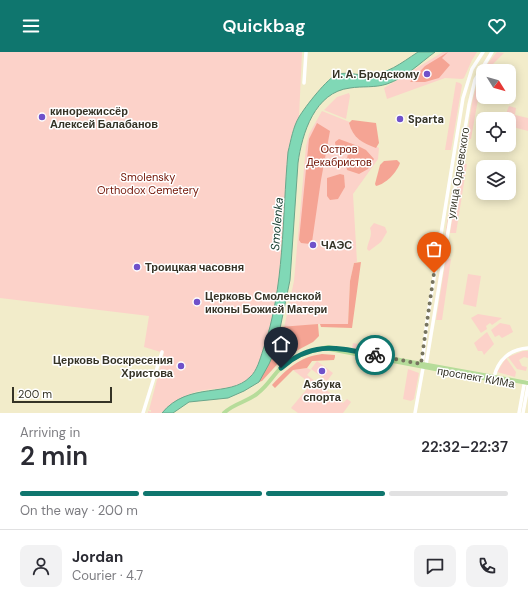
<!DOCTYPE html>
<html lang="en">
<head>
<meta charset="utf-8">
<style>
  body { margin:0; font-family:"DM Sans",sans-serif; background:#f2f2f3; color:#2b2b33; height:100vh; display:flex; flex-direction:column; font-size:15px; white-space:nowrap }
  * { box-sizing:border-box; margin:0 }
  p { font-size:13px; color:#7c7c81 }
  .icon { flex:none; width:22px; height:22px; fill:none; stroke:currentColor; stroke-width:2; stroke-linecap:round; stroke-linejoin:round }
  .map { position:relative; height:361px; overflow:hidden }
  .drawer { display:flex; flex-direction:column; background:#fff; flex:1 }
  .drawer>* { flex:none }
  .needle { width:26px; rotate:127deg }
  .controls { position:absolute; left:476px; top:12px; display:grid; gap:8px }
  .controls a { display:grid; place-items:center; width:40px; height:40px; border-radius:8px; background:#fff; box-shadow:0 2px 10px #0003; font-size:20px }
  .scale { position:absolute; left:12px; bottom:10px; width:100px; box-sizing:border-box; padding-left:4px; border:2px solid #353326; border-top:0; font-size:11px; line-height:14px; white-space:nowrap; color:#353326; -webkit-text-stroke:3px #fff; paint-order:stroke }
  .pin { position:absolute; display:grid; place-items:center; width:34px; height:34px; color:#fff; margin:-41px -17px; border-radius:50% 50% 50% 0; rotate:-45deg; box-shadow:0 0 4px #0007 }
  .pin .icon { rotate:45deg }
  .courier { position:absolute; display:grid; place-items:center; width:40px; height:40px; margin:-20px; border:3px solid #0f766e; border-radius:50%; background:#fff; color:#222; box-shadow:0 1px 5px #0007 }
  .head em { font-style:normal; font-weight:600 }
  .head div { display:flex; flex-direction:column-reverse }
  .head { display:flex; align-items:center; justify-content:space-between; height:68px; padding:0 20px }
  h1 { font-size:26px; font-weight:600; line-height:30px }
  .bar { display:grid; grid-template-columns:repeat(4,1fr); gap:6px 4px; align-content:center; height:48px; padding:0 20px }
  .bar i { height:5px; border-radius:3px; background:#e1e1e2 }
  .bar .current { background:#0f766e }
  .bar p { grid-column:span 4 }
  .line { display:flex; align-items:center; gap:10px; padding:0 20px; border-top:1px solid #e1e1e2 }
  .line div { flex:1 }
  .round { display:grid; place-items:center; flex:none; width:42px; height:42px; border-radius:8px; background:#f2f2f3 }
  header { display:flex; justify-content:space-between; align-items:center; height:52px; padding:0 20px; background:#0f766e; color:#fff; font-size:18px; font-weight:600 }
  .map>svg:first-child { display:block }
  .green { fill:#fcd2c9 }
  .forest { fill:#f5a494 }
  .water { fill:#80d8b6; stroke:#6aa68b }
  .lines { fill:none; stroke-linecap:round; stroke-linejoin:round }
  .minor { stroke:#fff; stroke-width:3.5 }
  .major { stroke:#b6dc9a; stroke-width:4 }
  .done { stroke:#77745f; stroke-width:4; stroke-dasharray:0 7.2 }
  .route { stroke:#0f766e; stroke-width:5 }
  .poi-dot { fill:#6f51ca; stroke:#fff; stroke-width:1.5 }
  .labels { text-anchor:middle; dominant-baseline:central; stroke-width:3; stroke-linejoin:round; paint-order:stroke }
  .poi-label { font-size:11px; font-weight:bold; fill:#353326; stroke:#fff; text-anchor:start }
  .park-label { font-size:11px; fill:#721506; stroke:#fff }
  .street-label { font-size:11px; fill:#353326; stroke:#fff }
  .water-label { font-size:12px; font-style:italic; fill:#163d2f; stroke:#fff }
</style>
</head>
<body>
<header><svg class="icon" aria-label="menu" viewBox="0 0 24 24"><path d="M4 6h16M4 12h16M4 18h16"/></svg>Quickbag<svg class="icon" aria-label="heart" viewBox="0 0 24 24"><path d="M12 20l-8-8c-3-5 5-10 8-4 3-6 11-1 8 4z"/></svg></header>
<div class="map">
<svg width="528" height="361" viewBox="0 0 528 361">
  <rect width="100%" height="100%" fill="#f2ecca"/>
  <g class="green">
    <path d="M0,0H302L299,65L293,78L288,100C284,144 282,300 248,327C232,340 209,334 190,342C181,345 168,360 160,361C156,361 152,361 148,361V359L151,360V358H149L164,301L144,295L149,264L0,246Z"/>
    <path d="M443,0H477L472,8L464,26L462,27L445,26L387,47L384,36Z"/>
    <path d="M497,0L504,1L486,19H483L471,87H467C472,51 472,28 497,0Z"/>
    <path d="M456,30L460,31L462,33L451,98H445Z"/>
    <path d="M349,41L350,44L346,67L324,58L337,45Z"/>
    <path d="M509,54L516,56L515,63L528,66V79L509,74V67H504Z"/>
    <path d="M322,59L372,79L375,94L379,96L378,107L353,142L357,210L354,211L350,229L348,272H319L284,276L294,229L306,94L309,82Z"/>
    <path d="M461,111L467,112L456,181H450Z"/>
    <path d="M452,140L453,141L434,248Z"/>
    <path d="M374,171L385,175L387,180L381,190L369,199L367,197C368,189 373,184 370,176Z"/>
    <path d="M446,206L451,207L442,268H436Z"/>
    <path d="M468,222L481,224L476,255L463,252Z"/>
    <path d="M478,262L502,266L492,273L490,271L486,274L487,277L481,281L471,266Z"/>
    <path d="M500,271L510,273L513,280L502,286L499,283L495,285L491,278Z"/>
    <path d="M487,280L494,292L484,303L482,299H478L474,291Z"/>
    <path d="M353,291L387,298L386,302L352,296Z"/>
    <path d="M523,299H528V306L524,305L519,308L522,314L527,315L526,319L517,317L508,305Z"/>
    <path d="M506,306L516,320L515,325L497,320Z"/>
    <path d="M317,309L333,321L327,329L311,317Z"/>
    <path d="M307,316L311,318L307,323L343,351L347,347L351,350L343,361H298L291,356L311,332L293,318Z"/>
    <path d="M408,317L419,321L414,347L411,349L403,347Z"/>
  </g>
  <g class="forest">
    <path d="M448,0L442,6L450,13L439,26L425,30H410L425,14Z"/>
    <path d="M352,68L376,71L379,91L376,96C362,91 353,86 349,71Z"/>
    <path d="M317,71L330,79L321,128L312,190L310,192L301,191L299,188L309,87Z"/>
    <path d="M339,87L358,94L366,98L374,107L368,117L359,122L347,118L346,112L348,101L345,98H336L335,90Z"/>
    <path d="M397,108L400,111C397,120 386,132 376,134L375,132L380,113L384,109Z"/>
    <path d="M340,122L344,123L345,135L338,147L330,148L327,144V126Z"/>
    <path d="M361,210L352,276L321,275L320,272H348L350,229L354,211Z"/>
    <path d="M318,272L319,284L313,290L283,306L262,329L259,330L276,296L280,275Z"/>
    <path d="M322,302L335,303V305L334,308L312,309L307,316L293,318L275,336L272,333C287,317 299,305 322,302Z"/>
  </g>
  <path class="water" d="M418,0H435C420,11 405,26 387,32C375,36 362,34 350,36C315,40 302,81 298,111L290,228L276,296L269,312L259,330L244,339L228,346L189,350L173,361H162C188,329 230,346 250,325C257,319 260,307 263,298C285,235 282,166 288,100C291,88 293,75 299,65C305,55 328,25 338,22C347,20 357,23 366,23C387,23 401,11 418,0Z"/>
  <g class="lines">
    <g class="minor">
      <path d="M304,31L306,0"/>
      <path d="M422,313L427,269L463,46L472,17L483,0"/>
      <path d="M494,325C498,308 510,297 528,296"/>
      <path d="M143,361L162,300"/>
      <path d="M415,361L423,316L426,313L469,53L475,28L492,0"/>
      <path d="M519,361L524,333L527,330"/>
      <path d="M523,361L528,334"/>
    </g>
    <g class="major">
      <path d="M324,296L504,330"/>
      <path d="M224,361C234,351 248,350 258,341C266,335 271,327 277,320C291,304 308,300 328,295L528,331"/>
    </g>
  </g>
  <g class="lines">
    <path class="done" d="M375,303L421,312L434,221"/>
    <path class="route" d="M281,316C313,288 338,296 375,303"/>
  </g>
  <g class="poi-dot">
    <circle cx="427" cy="22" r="4"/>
    <circle cx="42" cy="65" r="4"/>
    <circle cx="400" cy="67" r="4"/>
    <circle cx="313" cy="193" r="4"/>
    <circle cx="137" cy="215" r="4"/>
    <circle cx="197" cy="250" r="4"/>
    <circle cx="181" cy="314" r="4"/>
    <circle cx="322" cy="319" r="4"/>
  </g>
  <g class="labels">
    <g class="poi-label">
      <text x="419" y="22" text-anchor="end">И. А. Бродскому</text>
      <text x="50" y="59">кинорежиссёр<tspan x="50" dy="13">Алексей Балабанов</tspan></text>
      <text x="408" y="67">Sparta</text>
      <text x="321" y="193">ЧАЭС</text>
      <text x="145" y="215">Троицкая часовня</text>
      <text x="205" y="244">Церковь Смоленской<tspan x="205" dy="13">иконы Божией Матери</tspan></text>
      <text x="173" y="308" text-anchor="end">Церковь Воскресения<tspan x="173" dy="13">Христова</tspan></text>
      <text x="322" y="332" text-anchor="middle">Азбука<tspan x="322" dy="13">спорта</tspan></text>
    </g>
    <g class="park-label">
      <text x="339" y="97">Остров<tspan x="339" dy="13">Декабристов</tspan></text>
      <text x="148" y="125">Smolensky<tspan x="148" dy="13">Orthodox Cemetery</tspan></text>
    </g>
    <g class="street-label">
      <text transform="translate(458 121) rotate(-81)">улица Одоевского</text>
      <text transform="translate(476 325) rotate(10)">проспект КИМа</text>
    </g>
    <g class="water-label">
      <text transform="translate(277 172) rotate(-86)">Smolenka</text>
    </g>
  </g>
</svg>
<div class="controls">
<a><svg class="needle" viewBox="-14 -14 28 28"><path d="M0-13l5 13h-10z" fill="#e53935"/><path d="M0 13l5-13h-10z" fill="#7c7c81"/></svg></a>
<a><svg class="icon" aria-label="locate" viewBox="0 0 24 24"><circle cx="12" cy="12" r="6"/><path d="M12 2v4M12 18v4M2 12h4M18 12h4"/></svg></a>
<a><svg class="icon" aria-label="layers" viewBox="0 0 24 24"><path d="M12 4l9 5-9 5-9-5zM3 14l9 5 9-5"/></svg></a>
</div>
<div class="scale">200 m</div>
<div class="pin" style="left:434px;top:221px;background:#ea580c"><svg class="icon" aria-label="bag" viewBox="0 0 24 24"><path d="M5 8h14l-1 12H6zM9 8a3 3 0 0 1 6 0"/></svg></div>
<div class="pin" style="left:281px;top:316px;background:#1f2937"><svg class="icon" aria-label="home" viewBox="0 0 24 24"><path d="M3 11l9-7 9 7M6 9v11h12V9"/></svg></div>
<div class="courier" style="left:375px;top:303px"><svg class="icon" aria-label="bike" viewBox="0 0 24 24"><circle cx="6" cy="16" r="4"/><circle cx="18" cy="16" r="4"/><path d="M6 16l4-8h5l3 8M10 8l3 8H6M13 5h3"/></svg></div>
</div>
<section class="drawer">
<div class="head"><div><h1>2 min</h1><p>Arriving in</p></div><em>22:32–22:37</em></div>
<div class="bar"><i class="current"></i><i class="current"></i><i class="current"></i><i></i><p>On the way · 200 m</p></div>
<div class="line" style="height:72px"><a class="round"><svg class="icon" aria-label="person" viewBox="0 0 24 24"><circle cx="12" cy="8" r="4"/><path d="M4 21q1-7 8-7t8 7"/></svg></a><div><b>Jordan</b><p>Courier · 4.7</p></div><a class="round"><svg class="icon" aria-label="chat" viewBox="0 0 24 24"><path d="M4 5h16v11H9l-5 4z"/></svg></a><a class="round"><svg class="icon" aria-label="phone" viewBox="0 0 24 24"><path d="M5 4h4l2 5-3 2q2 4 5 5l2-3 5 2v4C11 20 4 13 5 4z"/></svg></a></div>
</section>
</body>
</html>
